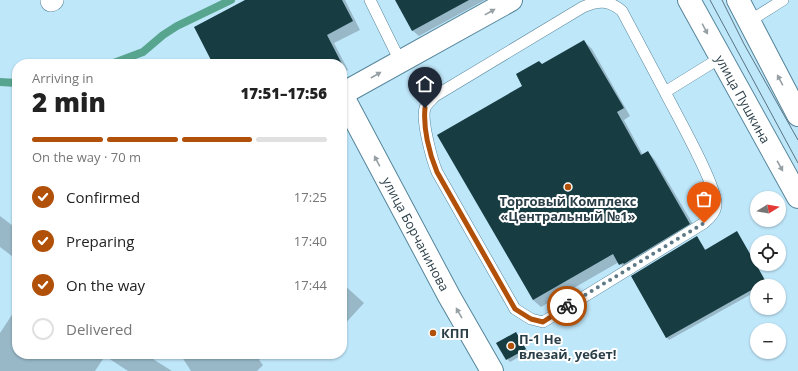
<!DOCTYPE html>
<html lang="en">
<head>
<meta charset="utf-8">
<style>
  body { margin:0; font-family:"Open Sans",sans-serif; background:#f6f6f6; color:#222; height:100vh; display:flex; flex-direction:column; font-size:15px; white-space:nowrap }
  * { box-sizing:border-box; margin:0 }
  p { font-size:13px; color:#767676 }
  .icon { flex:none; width:22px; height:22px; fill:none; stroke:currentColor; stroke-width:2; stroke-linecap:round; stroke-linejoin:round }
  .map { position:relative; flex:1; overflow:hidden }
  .details { position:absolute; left:12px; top:59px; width:335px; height:300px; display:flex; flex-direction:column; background:#fff; border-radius:16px; box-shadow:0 1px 3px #0004 }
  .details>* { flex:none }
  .needle { width:26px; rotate:79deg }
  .controls { position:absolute; left:750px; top:191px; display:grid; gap:8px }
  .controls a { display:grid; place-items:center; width:36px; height:36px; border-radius:50%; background:#fff; box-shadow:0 1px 3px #0004; font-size:20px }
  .pin { position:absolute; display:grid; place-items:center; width:34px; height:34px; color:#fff; margin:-41px -17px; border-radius:50% 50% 50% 0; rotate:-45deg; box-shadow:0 0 4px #0007 }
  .pin .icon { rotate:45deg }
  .courier { position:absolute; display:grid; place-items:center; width:40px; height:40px; margin:-20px; border:3px solid #b05009; border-radius:50%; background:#fff; color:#222; box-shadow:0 1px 5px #0007 }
  .headline em { font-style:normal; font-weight:800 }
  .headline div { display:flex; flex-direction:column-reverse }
  .headline { display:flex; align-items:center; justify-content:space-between; height:68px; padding:0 20px }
  h1 { font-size:26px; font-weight:800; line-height:30px }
  .bar { display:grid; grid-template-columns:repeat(4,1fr); gap:6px 4px; align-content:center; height:48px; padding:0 20px }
  .bar i { height:5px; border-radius:3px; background:#e0e0e0 }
  .bar .on { background:#b05009 }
  .bar p { grid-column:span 4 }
  ol { padding:0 20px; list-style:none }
  li { display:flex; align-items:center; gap:12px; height:44px }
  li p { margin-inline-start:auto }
  li .icon { padding:4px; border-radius:50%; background:#b05009; color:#fff; stroke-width:4 }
  li:last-child { color:#767676 }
  li i { width:22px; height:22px; border:2px solid #e0e0e0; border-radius:50% }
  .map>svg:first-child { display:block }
  .shadow { fill:#0003 }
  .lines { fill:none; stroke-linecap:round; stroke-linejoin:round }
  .stream { stroke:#58a58f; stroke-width:8 }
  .building { fill:#173c42 }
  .service-casing { stroke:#56859a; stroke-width:12 }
  .minor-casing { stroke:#56859a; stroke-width:22 }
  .tertiary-casing { stroke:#56859a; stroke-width:24 }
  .secondary-casing { stroke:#56859a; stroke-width:24 }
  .service { stroke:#fff; stroke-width:11 }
  .minor { stroke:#fff; stroke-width:21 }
  .tertiary { stroke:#fff; stroke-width:22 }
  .secondary { stroke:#fff; stroke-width:22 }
  .tram { stroke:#597380; stroke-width:1 }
  .oneway { fill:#959fa4 }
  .done { stroke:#5f7a87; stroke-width:4; stroke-dasharray:0 7.2 }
  .route { stroke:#b05009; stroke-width:5 }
  .poi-dot { fill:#b05009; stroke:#fff; stroke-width:1.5 }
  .labels { text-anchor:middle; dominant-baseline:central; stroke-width:4; stroke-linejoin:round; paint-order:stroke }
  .street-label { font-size:13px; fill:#2b3f49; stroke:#fff }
  .poi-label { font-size:13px; font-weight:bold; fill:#2b3f49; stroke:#fff; text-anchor:start }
</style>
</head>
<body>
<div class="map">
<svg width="798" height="371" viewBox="0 0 798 371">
  <rect width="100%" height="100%" fill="#bfe7fa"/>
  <g class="shadow">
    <path d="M247,0H345L360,30L334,43L348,70L342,72V64H214Z"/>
    <path d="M396,0H485L419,36L413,31Z"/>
    <path d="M584,41L592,49L630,116L624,120L643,155L648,152L655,160L697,231L627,272L619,262L541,307L533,300L439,135L524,86L542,65Z"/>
    <path d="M0,216L17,229V260L0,247Z"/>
    <path d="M737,232L768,285L765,286H757V291L669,340L667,338L632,277L697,237L706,250Z"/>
    <path d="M342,283L364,303L342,327Z"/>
    <path d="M17,307V354H145L172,371H128L105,356L95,371H0V333Z"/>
    <path d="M516,333L528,352L510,362L507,359Z"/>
    <path d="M180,354H264L259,360L263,365L257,371H191Z"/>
  </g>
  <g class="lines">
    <g class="stream">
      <path d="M111,64L143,52L163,35L177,26L231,0"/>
      <path d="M0,82L17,83"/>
    </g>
  </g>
  <g class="building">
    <path d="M245,0H342L353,21L327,35L342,64H213L194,27Z"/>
    <path d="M395,0H469L412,31Z"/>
    <path d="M584,40L624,108L617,112L641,155L648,151L690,224L624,264L623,263L619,265L613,254L533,300L437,135L522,86L516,74L539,61L542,64Z"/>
    <path d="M737,231L766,282L666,338L631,276L697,236L705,250Z"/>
    <path d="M516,332L526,349L506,360L496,343Z"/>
  </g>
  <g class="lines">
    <defs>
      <g id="service">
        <path d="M370,0L400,61"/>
        <path d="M748,22L783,0"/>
        <path d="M665,92C675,112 719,189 716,206C715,213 709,219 704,223L543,322L531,319L515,309L437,172C432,160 421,120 425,108C427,103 432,100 435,96L583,7C599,0 609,0 622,11L665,92L720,58"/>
      </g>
      <path id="minor" d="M51,1L53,0"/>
      <g id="tertiary">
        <path d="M342,94L511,0"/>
        <path d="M342,95L449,296L492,371"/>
      </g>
      <g id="secondary">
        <path d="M689,0L798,197"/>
        <path d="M738,0L798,115"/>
      </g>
    </defs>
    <use href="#service" class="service-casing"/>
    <use href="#minor" class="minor-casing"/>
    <use href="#tertiary" class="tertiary-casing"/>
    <use href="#secondary" class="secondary-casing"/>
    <use href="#service" class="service"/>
    <use href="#minor" class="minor"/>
    <use href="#tertiary" class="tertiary"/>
    <use href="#secondary" class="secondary"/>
    <g class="tram">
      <path d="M710,0L798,163"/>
      <path d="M722,0L744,44L798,140"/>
    </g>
  </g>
  <defs><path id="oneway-solid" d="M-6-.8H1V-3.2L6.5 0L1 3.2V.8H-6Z"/></defs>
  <g class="oneway">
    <use href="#oneway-solid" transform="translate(490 12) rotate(-29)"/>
    <use href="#oneway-solid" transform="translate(705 29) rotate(62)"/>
    <use href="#oneway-solid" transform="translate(376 75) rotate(-30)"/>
    <use href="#oneway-solid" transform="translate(780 80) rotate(-118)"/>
    <use href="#oneway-solid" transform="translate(377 161) rotate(-118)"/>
    <use href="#oneway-solid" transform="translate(780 166) rotate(61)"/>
    <use href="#oneway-solid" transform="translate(459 313) rotate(-120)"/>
  </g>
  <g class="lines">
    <path class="done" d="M567,306L704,223"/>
    <path class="route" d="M425,108C423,128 429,153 437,172L515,309L531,319L543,322L567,306"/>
  </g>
  <g class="poi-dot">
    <circle cx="568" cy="187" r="4"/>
    <circle cx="433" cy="333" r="4"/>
    <circle cx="511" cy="346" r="4"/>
  </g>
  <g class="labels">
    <g class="street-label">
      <text transform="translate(743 99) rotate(61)">улица Пушкина</text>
      <text transform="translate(416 234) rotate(62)">улица Борчанинова</text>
    </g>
    <g class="poi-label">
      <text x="568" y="201" text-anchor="middle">Торговый Комплекс<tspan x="568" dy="15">«Центральный №1»</tspan></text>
      <text x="441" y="333">КПП</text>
      <text x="519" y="339">П-1 Не<tspan x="519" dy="15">влезай, уебет!</tspan></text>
    </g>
  </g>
</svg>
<div class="controls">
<a><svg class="needle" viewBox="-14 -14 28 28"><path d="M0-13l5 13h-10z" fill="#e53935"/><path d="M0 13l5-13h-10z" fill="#767676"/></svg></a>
<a><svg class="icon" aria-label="locate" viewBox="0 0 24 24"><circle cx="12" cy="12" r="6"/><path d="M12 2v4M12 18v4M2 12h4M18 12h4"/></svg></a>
<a>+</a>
<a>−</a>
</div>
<div class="pin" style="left:704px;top:223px;background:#ea580c"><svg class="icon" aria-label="bag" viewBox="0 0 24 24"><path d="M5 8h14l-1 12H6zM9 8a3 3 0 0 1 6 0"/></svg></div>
<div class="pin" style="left:425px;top:108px;background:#1f2937"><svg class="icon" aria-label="home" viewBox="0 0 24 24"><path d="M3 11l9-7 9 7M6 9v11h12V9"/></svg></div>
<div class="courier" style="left:567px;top:306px"><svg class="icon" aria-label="bike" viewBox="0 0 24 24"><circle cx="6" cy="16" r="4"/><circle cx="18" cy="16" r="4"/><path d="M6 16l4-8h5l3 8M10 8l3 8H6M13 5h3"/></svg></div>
<section class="details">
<div class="headline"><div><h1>2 min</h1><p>Arriving in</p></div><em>17:51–17:56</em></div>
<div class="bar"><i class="on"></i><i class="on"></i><i class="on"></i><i></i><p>On the way · 70 m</p></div>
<ol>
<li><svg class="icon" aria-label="check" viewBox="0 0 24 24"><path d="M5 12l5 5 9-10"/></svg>Confirmed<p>17:25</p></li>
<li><svg class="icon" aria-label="check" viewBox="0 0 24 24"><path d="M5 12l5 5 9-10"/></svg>Preparing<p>17:40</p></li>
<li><svg class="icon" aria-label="check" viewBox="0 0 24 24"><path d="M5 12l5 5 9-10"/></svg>On the way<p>17:44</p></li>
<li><i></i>Delivered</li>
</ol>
</section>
</div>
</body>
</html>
